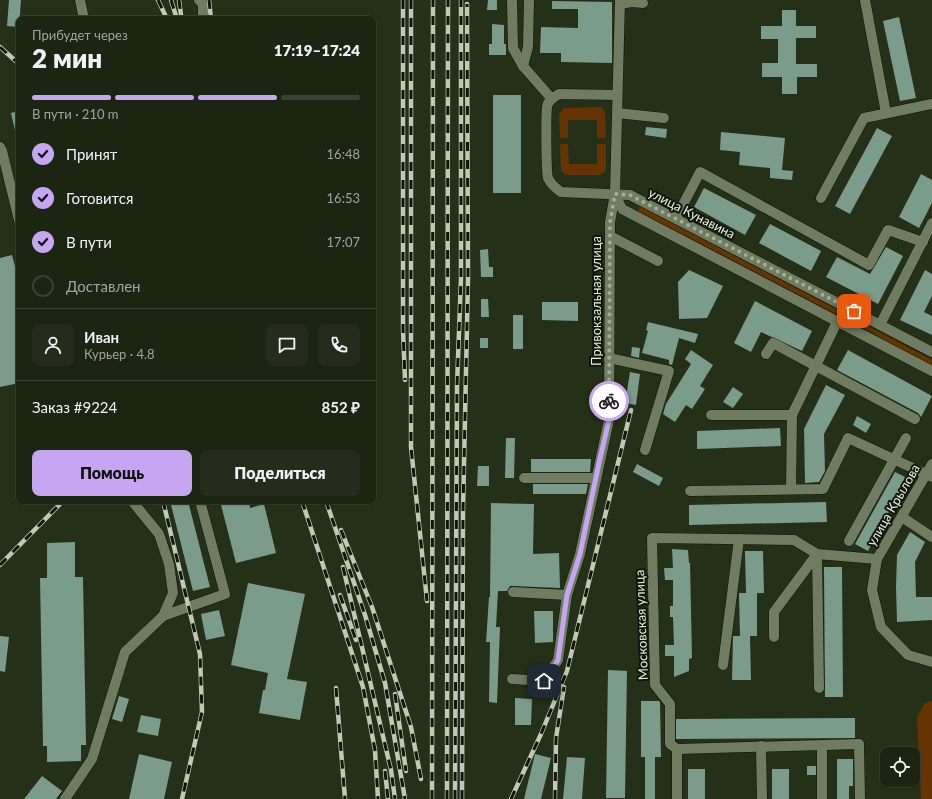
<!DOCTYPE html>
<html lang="ru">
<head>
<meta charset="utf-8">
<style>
  body { margin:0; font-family:Lato,sans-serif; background:#252c1b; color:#f1f3f6; height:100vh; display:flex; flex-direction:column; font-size:15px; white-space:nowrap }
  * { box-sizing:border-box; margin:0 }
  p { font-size:13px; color:#a0a49f }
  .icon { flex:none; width:22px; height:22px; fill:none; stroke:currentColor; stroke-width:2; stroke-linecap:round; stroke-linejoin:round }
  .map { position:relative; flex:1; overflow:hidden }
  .details { position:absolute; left:16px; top:16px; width:360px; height:488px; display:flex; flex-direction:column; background:#1c2412; border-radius:8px; box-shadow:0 1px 3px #0004,0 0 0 1px #3a4132 }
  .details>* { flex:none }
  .buttons { position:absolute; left:880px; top:747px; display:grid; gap:8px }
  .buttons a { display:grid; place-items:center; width:40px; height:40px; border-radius:8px; background:#1c2412; box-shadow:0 1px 3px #0004,0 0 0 1px #3a4132; font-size:20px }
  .pin { position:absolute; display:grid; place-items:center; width:34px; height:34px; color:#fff; margin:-17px; border-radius:8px; box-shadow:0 2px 6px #0006 }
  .courier { position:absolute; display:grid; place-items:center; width:40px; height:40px; margin:-20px; border:3px solid #c6a6f0; border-radius:50%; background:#fff; color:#222; box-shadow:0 1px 5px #0007 }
  .summary em { font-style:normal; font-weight:800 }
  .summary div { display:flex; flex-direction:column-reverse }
  .summary { display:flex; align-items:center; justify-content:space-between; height:68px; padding:0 16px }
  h1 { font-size:26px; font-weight:800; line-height:30px }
  .bar { display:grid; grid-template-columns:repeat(4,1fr); gap:6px 4px; align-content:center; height:48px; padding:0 16px }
  .bar i { height:5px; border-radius:3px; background:#3a4132 }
  .bar .selected { background:#c6a6f0 }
  .bar p { grid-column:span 4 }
  .line { display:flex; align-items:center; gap:10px; padding:0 16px; border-top:1px solid #3a4132 }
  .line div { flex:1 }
  .round { display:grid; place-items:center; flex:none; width:42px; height:42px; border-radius:8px; background:#252c1b }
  ol { padding:0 16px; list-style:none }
  li { display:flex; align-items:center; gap:12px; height:44px }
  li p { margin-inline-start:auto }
  li .icon { padding:4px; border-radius:50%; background:#c6a6f0; color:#111; stroke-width:4 }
  li:last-child { color:#a0a49f }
  li i { width:22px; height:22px; border:2px solid #3a4132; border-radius:50% }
  .cta { display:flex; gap:8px; margin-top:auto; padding:8px 16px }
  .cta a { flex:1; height:46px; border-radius:8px; background:#c6a6f0; color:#111; font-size:16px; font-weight:800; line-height:46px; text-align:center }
  .cta a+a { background:#252c1b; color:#f1f3f6 }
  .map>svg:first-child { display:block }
  .green { fill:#653400 }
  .building { fill:#7b9b8b }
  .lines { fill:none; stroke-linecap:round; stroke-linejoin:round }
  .minor-casing { stroke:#0e1702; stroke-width:11 }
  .minor { stroke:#6f7c61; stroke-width:10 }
  .rail-casing { stroke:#c0c8b7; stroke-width:4.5 }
  .rail { stroke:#11160b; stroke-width:3; stroke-dasharray:9; stroke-linecap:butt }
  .done { stroke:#a4ad9b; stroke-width:4; stroke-dasharray:0 7.2 }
  .route { stroke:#c6a6f0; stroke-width:5 }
  .labels { text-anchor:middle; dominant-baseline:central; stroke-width:4; stroke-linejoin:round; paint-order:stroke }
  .street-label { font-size:13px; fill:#e8f0e1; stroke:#11160b }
</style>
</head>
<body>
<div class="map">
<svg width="932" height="799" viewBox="0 0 932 799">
  <rect width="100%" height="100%" fill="#253018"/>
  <g class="green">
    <path d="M602,107L605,112L606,138H597V120H568V138H560L559,114L564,108Z"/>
    <path d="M560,144H568L569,164H597V144H606V171L599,175H566L561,170Z"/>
    <path d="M640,206L932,360V366L867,330L638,211Z"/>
    <path d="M932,701V799H921L917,717L925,703Z"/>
  </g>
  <g class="building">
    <path d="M9,0H21L19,27L7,26Z"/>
    <path d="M488,0H497V10H487Z"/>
    <path d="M552,1L612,2V63L561,62V53H540L541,27L578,28V9H552Z"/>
    <path d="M782,10H796V26H816V38H796V64H817V77H797V94H782V77H762V63H778V39H761V26H782Z"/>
    <path d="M899,17L916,98L900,101L883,21Z"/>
    <path d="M492,24L504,25V44H506V55H489V44H492Z"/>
    <rect x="493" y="95" width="28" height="98"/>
    <path d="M19,111V134L16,135L11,113Z"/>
    <path d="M646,127L667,129L666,138L645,135Z"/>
    <path d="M877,128L892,136L850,214L835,206Z"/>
    <path d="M721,132L785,138L782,170L793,171L792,180L770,178V168L739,165L740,152L720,150Z"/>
    <path d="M921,174L932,180V203L919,228L899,217Z"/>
    <path d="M704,188L756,215L745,235L694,207Z"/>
    <path d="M770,224L821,251L811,271L759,243Z"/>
    <path d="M886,247L903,256L878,304L826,277L837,257L870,274Z"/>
    <path d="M488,249L489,267H493V277H481L480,250Z"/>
    <path d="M12,255L19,282V383L0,387V258Z"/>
    <path d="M689,270L723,286L707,318L679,319L678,282Z"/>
    <path d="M925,270L932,274V296L924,312L932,316V335L900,320Z"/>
    <path d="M481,299H488L489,317H481Z"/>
    <path d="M755,301L812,331L802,351L761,332L751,352L734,343Z"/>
    <path d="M542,302H578V321L542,320Z"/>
    <rect x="513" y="315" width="10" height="34"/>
    <path d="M648,322L698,334L695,343L679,338L672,365L669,364V360L642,353L648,331L646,330Z"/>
    <rect x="480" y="338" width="8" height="10"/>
    <path d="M632,347L640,348L639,358L631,356Z"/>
    <path d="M691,350L713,365L700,386L705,389L692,409L686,405L675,422L663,414L666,404L691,364L685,359Z"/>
    <path d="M848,350L932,396L921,417L918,413L837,370Z"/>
    <path d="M630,372L640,374L636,405L625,403Z"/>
    <path d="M826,385L845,395L824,434L825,471L819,482L805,483L804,429Z"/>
    <path d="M733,387L743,394L733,408L723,402Z"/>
    <path d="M857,416L871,424L866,433L853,425Z"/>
    <path d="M780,428L781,446L697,449V431Z"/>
    <path d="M506,438H515L514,478H505Z"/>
    <path d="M531,459H591L590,472H531Z"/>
    <path d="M637,464L663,478L659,486L633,472Z"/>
    <path d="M478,466H489V486H477Z"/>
    <path d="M895,472L907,478L868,551L855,544Z"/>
    <path d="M533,484H588L586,494H533Z"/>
    <path d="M170,501H188L210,587L193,591Z"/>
    <path d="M220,501H249L250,508L264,504L276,553L236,563Z"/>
    <path d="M826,502L827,522L689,525V505Z"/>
    <path d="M491,503L534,504L533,554L559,553L560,588L513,586H510L507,591H498L496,627H500L497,703L489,702L490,642H486L489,597H490Z"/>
    <path d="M910,532L925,542L915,562L916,597H932V620L897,622L896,587L897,555Z"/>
    <path d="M75,542V577H83L86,745H81V761L47,762V746H43L40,578H47V543Z"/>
    <path d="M672,549L688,550L689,563H690L692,658L689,659V671L674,677V656H665V645H674L673,617H670V606H673V580H665L664,568H673Z"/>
    <path d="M745,551H763L764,593H757V636H750L751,680H732L733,636H740L739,593H746Z"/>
    <path d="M824,567H842L843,697H825Z"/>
    <path d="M248,583L305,594L287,679L307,682L300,720L259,713L263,690H265L268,673L231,665Z"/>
    <path d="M219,610L225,636L206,640L201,614Z"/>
    <path d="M534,611H553V642L535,643Z"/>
    <path d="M0,636L9,637L5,672L0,671Z"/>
    <path d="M608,670L627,671L625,798H606Z"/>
    <path d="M119,696L129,699L122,722L112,719Z"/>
    <path d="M515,698L532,699L531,725H515Z"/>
    <path d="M641,701H659L660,702L661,757H655V799H645V757H641Z"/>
    <path d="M141,715L161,719L158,736L137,732Z"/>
    <path d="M855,718V738L676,739V719Z"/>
    <path d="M139,754L172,762L164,799H129Z"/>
    <path d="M535,754L551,758L541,799H524Z"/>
    <path d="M567,757L585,758L582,799H563Z"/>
    <path d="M837,759H853V786H849V799H837Z"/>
    <rect x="807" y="766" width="9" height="9"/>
    <rect x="688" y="769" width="17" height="30"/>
    <rect x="772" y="769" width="17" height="30"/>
    <path d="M42,776L62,791L56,799H24Z"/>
  </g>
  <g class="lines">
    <defs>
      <g id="minor">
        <path d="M80,0L84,19"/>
        <path d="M199,0L203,4V19"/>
        <path d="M512,0L513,48L523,66L551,98"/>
        <path d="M865,0L886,113"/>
        <path d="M620,4L632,2L643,3"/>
        <path d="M523,66L528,47L529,0"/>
        <path d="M617,95L559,94C554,97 548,100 547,107C546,115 546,172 548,178C551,185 556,188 561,192L630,195L932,352"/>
        <path d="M617,113L664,118"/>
        <path d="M0,147L2,151L19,220"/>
        <path d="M615,194L622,209L932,371"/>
        <path d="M821,198L864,118L932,104"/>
        <path d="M676,218L700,172L869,265L888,230L923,242"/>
        <path d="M610,236L658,261"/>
        <path d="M880,325L932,223"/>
        <path d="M766,354L773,343L915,419"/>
        <path d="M609,358L669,371L645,450"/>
        <path d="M711,415H792"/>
        <path d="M932,464L877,559L872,590L881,627L908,655L932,662"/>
        <path d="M524,478H596"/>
        <path d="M791,489L792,415L837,322"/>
        <path d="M690,491L823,489L848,438L932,477"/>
        <path d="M902,517L932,537"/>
        <path d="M849,541L906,438"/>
        <path d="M817,554L819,688"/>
        <path d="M513,592L567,595"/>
        <path d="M163,616L225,594L200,501"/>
        <path d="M774,637V612L817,554"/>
        <path d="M723,665L739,539"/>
        <path d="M512,679L544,681L558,660L567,595L580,554L609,420L610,222L615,194L620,0"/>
        <path d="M822,745V799"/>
        <path d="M761,746L762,799"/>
        <path d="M677,749L859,744L860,799"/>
        <path d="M65,799L92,759L125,652L163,616L173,593L169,564L159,534L132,501"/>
        <path d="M677,799V749L670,744V704L655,685L652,538L794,540L817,554L877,559"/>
      </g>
    </defs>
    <use href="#minor" class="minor-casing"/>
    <use href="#minor" class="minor"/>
    <defs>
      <g id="rail">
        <path d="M158,0L167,19"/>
        <path d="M171,0L177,19"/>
        <path d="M179,0L181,15"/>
        <path d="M209,0L211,19"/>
        <path d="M403,0V329L405,380"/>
        <path d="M411,0V447L427,601"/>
        <path d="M0,47L19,64"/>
        <path d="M163,501L200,654L202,712L182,799"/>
        <path d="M302,501L363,687L375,750L378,799"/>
        <path d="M326,501L365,615L385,683L405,799"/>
        <path d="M341,530L372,607L411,727L421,779"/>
        <path d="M0,565L63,501"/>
        <path d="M343,567L391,770L395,799"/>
        <path d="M340,595L356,640"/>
        <path d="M336,688L345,799"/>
        <path d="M395,694L406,771"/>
        <path d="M385,771L388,799"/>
        <path d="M432,799L433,0"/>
        <path d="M447,799L448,0"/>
        <path d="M455,799L457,386L461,278V0"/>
        <path d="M462,799L463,511L468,279L467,4"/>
        <path d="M511,799L541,734L567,671L631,410"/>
        <path d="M555,799L556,738L564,687"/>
      </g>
    </defs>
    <use href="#rail" class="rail-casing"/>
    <use href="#rail" class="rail"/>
  </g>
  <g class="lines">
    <path class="done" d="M609,401L610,222L615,194L630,195L854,311"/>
    <path class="route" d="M544,681L558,660L567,595L580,554L599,463L609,420V401"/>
  </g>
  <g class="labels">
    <g class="street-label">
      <text transform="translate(692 213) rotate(27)">улица Кунавина</text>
      <text transform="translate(596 301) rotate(-90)">Привокзальная улица</text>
      <text transform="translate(893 505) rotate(-60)">улица Крылова</text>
      <text transform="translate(641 625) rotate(-92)">Московская улица</text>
    </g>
  </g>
</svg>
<div class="buttons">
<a><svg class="icon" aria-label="locate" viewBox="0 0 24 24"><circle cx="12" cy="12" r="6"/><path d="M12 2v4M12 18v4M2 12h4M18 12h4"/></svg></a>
</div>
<div class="pin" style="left:854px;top:311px;background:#ea580c"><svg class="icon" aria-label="bag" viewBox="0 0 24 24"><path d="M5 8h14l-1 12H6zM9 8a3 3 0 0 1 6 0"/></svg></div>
<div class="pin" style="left:544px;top:681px;background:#1f2937"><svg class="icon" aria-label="home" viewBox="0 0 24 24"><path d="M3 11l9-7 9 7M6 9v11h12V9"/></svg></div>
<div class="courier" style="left:609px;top:401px"><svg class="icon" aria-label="bike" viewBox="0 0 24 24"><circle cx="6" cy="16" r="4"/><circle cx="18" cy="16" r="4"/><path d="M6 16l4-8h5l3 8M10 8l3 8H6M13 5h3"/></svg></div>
<section class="details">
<div class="summary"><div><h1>2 мин</h1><p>Прибудет через</p></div><em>17:19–17:24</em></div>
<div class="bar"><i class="selected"></i><i class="selected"></i><i class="selected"></i><i></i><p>В пути · 210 m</p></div>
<ol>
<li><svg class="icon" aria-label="check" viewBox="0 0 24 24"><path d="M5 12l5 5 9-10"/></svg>Принят<p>16:48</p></li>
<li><svg class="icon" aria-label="check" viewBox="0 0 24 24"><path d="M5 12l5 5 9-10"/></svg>Готовится<p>16:53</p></li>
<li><svg class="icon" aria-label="check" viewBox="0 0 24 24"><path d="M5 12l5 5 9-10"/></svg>В пути<p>17:07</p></li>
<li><i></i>Доставлен</li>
</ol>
<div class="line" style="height:72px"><a class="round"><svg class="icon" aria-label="person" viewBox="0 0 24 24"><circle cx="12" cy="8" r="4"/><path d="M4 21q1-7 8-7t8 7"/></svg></a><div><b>Иван</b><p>Курьер · 4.8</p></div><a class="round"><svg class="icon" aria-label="chat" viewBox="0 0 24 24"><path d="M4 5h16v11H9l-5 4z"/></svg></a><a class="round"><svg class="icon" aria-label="phone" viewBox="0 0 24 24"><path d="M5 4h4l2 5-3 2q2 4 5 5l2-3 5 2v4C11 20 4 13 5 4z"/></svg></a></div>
<div class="line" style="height:52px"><div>Заказ #9224</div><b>852 ₽</b></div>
<div class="cta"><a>Помощь</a><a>Поделиться</a></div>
</section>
</div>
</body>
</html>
